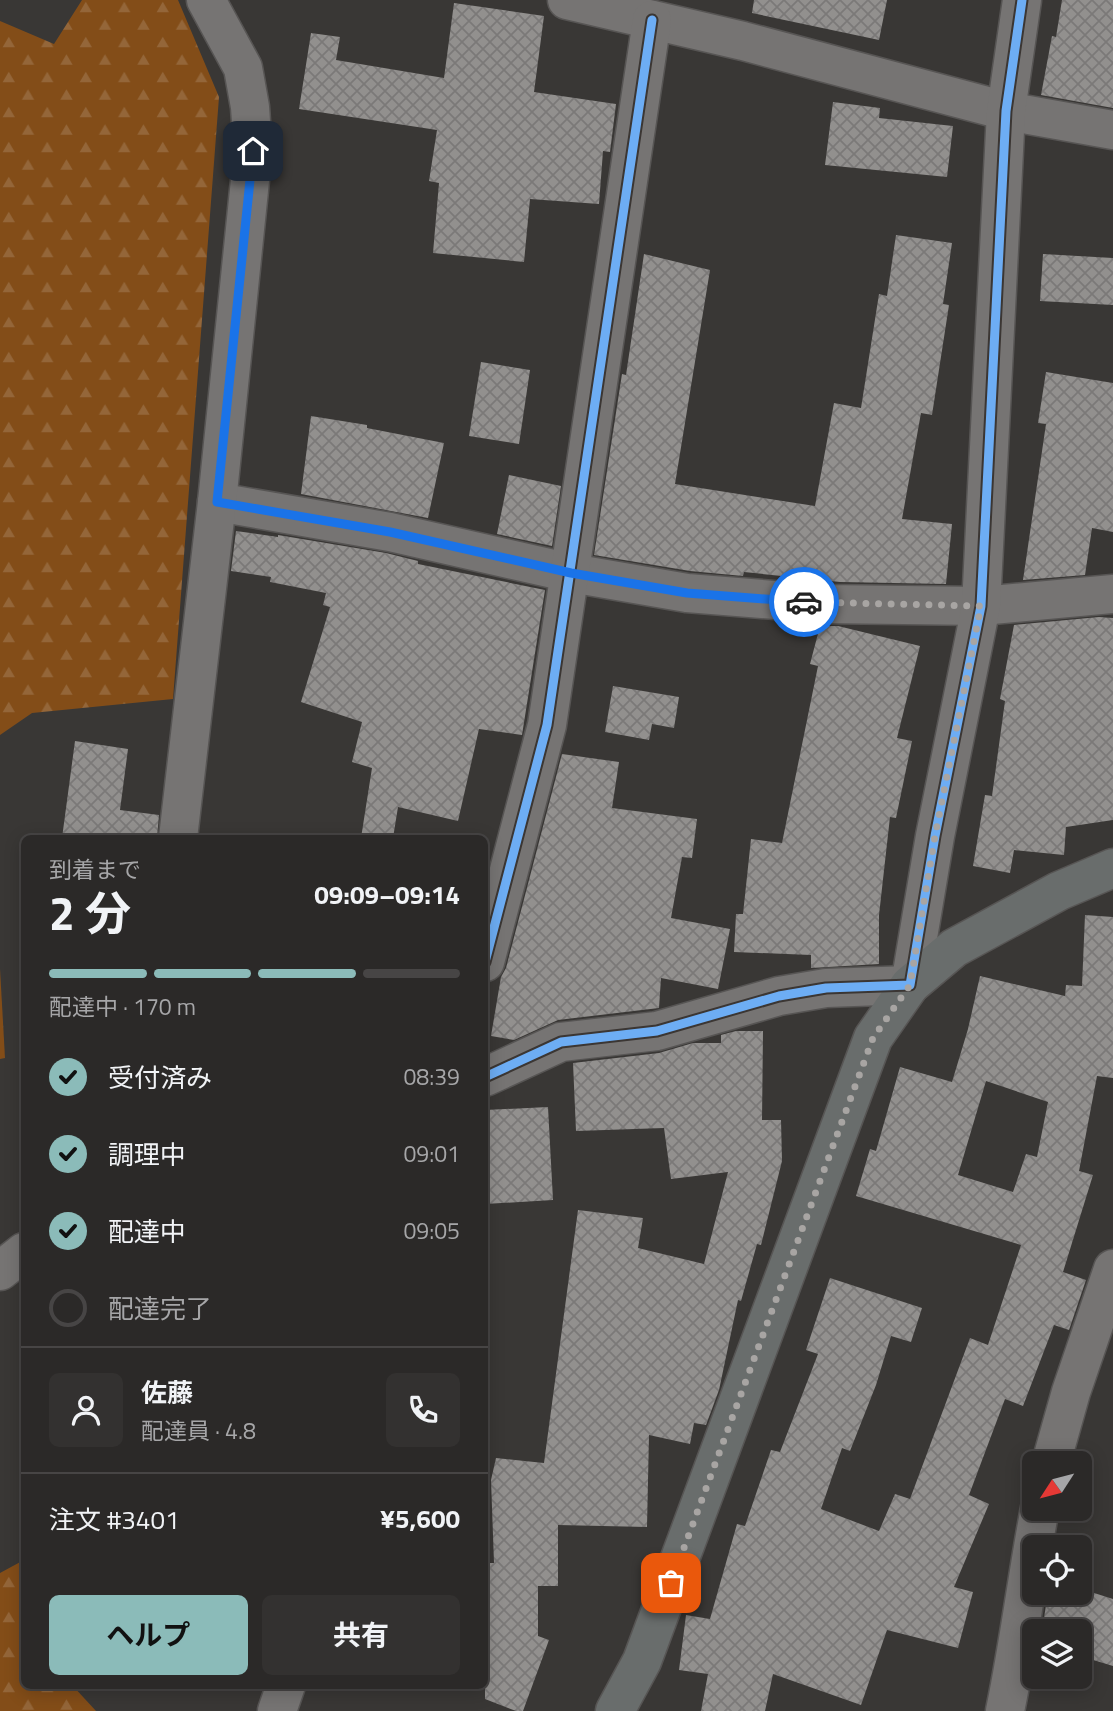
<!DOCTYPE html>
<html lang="ja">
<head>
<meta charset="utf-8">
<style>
  body { margin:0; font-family:"Titillium Web","Noto Sans JP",sans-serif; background:#333130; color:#f1f3f6; height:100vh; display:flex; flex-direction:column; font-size:26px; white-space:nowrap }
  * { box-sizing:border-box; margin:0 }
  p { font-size:23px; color:#a6a6a8 }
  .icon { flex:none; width:38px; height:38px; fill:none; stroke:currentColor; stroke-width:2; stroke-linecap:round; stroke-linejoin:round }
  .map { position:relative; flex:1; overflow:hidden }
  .details { position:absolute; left:21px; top:835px; width:467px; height:854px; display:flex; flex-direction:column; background:#2b2928; border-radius:10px; box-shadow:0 4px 18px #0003,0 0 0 2px #474545 }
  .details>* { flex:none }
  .needle { width:46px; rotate:234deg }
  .controls { position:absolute; left:1022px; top:1451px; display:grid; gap:14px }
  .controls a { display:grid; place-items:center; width:70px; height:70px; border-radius:10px; background:#2b2928; box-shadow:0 4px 18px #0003,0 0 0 2px #474545; font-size:35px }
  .pin { position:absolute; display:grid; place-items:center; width:60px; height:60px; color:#fff; margin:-30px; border-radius:14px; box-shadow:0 4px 10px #0006 }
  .courier { position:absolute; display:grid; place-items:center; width:70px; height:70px; margin:-35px; border:5px solid #1a73e8; border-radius:50%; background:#fff; color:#222; box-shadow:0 2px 9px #0007 }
  .overview em { font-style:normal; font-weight:700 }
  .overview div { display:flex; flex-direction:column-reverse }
  .overview { display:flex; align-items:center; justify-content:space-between; height:119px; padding:0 28px }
  h1 { font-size:46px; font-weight:700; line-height:52px }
  .bar { display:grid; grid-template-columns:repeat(4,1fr); gap:10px 7px; align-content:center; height:84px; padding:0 28px }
  .bar i { height:9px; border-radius:5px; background:#474545 }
  .bar .selected { background:#8bbbb9 }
  .bar p { grid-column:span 4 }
  .line { display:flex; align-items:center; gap:18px; padding:0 28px; border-top:2px solid #474545 }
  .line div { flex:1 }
  .round { display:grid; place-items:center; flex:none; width:74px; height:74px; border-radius:10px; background:#333130 }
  ol { padding:0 28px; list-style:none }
  li { display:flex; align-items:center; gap:21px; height:77px }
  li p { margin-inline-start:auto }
  li .icon { padding:7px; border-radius:50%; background:#8bbbb9; color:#111; stroke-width:4 }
  li:last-child { color:#a6a6a8 }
  li i { width:38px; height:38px; border:4px solid #474545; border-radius:50% }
  .primary-button { display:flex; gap:14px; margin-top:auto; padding:14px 28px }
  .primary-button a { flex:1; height:80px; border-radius:10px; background:#8bbbb9; color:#111; font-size:28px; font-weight:700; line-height:80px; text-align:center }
  .primary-button a+a { background:#333130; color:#f1f3f6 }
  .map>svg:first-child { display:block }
  .forest { fill:url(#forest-firs) }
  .building { fill:url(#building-cross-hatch); fill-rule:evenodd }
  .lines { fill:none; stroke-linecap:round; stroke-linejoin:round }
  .minor-casing { stroke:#575554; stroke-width:41 }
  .tertiary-casing { stroke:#575554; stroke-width:41 }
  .primary-casing { stroke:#575554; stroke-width:41 }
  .minor { stroke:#767473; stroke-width:38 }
  .tertiary { stroke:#767473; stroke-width:38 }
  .primary { stroke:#696d6c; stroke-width:38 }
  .cycleway-casing { stroke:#3b3633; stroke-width:13 }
  .cycleway { stroke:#6dadf4; stroke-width:9 }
  .done { stroke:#a8a5a3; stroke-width:7; stroke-dasharray:0 12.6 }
  .route { stroke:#1a73e8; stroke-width:9 }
</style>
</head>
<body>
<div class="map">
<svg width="1113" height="1711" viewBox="0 0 1113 1711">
  <defs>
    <pattern id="forest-firs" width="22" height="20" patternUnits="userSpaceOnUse" patternTransform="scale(1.75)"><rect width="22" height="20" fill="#834d18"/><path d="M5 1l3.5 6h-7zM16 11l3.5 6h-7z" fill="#946639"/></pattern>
    <pattern id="building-cross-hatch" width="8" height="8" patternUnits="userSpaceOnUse" patternTransform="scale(1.75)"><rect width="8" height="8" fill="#92908e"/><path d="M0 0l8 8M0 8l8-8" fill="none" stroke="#7b7978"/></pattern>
  </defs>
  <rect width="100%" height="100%" fill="#393735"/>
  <g class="forest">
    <path d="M82,0H178L219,97L173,699L32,713L0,735V21L54,44Z"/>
    <path d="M0,969L5,1058L0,1059Z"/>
    <path d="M24,1560V1685H72L96,1711H0V1573Z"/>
  </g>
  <g class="building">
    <path d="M754,0H887L879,40L752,13Z"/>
    <path d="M1062,0H1113V108L1041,95L1052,36L1056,37Z"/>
    <path d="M454,3L544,16L534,92L616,104L610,152L603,151L599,204L530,199L524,262L433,253L439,183L429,181L437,130L299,109L311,33L340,37L336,60L444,78Z"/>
    <path d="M833,102L880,108L879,118L953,126L947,177L825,165Z"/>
    <path d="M896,235L952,243L943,304L949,305L932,415L921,413L902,519L952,524L946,584L840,582L744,572L743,576L690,571L594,555L622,374L626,375L644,254L710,270L675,484L815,506L834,403L861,408L879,294L887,296Z"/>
    <path d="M1043,254L1113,258V305L1040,301Z"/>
    <path d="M481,362L530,370L519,444L469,436Z"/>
    <path d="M1046,372L1113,383V532L1092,528L1085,575L1023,580L1046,424L1038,423Z"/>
    <path d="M311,416L367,425V428L444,443L428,518L301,494Z"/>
    <path d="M509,475L561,486L552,546L497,534Z"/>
    <path d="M236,531L278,537V535L386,553L418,561V564L545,590L522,735L479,729L458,821L398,807L393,838H361L372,768L352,762L362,722L301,702L330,607L323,605L326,593L270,582L271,577L231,571Z"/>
    <path d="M1099,617L1113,618V820L1066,827L1064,855L1014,850L1010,873L973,866L985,795L992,796L1005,701L1000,699L1014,625Z"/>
    <path d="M820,626H838L920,646L897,738L912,741L896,818L890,817L879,915V964L811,968V955L734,952L736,914H743L751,839L782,843L818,666L810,664Z"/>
    <path d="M613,686L679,697L674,728L652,724L649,740L605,732Z"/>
    <path d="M75,741L128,749L120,810L159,815L157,838H62Z"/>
    <path d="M562,754L619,762L612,808L697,819L692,858L682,857L671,918L730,929L718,989L661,978L659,1008L558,1020L514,1040L491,1036L501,977L506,968Z"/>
    <path d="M1085,915L1113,917V1078L1097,1076L1079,1171L1093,1175L1063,1272L1086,1280L1069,1330L1054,1325L1023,1406L1005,1399L969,1495L989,1504L954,1587L973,1592L958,1648L887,1630L861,1705L773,1674L765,1711H701L708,1674L679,1670L686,1615L710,1619L737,1524L745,1526L771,1450L780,1452L818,1354L806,1350L830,1278L922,1308L911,1342L891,1336L876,1385L850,1451L842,1448L821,1509L879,1531L895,1494L910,1499L970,1338L988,1345L1021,1245L856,1196L870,1149L876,1151L900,1067L952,1082L968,1029L980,976L1065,996L1066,985L1082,986ZM986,1081L1048,1102L1037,1157L1026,1154L1013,1192L958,1175Z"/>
    <path d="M736,1031H763L762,1120H781L782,1161L761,1245L757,1244L741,1301L738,1300L719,1390L706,1425L694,1423L690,1444L649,1435L647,1527L558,1525V1586H538V1636L549,1640L523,1711H516L485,1699V1580H489V1563H494L491,1480L496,1458L544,1463L578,1210L643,1218L638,1248L704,1264L728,1172L671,1179L664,1128L576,1131L573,1063L659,1053L693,1043H721V1035Z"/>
    <path d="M548,1107L553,1200L485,1204V1110Z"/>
    <path d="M1048,1592H1091L1113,1599V1666L1080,1656V1631H1042Z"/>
  </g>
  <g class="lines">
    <defs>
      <g id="minor">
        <path d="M567,0L743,41L1006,111L1113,130"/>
        <path d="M217,502L390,532L571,573L687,593L824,604L981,606L1113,594"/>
        <path d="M178,838L217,502L253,151L250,107L243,68L206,0"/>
        <path d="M485,962L547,725L652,20"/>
        <path d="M485,1077L561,1042L657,1031L779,996L826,988L910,985"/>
        <path d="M0,1271L24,1252"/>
        <path d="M1051,1463L1071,1392L1113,1269"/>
        <path d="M277,1711L286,1685"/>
        <path d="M1005,1711C1019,1644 1027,1576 1040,1508"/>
      </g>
      <path id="tertiary" d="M910,985L935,836L981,606L1006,111L1022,0"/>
      <path id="primary" d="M615,1711L642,1661L873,1038L910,985L954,948L1059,891L1113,868"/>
    </defs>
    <use href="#minor" class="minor-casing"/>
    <use href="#tertiary" class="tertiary-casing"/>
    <use href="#primary" class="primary-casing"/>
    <use href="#minor" class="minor"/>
    <use href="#tertiary" class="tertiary"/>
    <use href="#primary" class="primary"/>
    <defs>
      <g id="cycleway">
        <path d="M485,962L547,725L652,20"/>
        <path d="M485,1077L561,1042L657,1031L779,996L826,988L910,985L935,836L981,606L1006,111L1022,0"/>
      </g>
    </defs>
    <use href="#cycleway" class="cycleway-casing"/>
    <use href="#cycleway" class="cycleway"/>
  </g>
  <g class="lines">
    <path class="done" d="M671,1583L873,1038L910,985L935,836L981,606L804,602"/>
    <path class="route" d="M253,151L217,502L390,532L571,573L687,593L804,602"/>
  </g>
</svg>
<div class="controls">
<a><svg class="needle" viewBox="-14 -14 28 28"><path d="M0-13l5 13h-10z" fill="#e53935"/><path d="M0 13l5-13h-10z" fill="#a6a6a8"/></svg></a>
<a><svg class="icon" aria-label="locate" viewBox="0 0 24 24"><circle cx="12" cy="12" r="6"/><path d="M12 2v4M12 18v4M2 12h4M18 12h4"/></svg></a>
<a><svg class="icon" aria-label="layers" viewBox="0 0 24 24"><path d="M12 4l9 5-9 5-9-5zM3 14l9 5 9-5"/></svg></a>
</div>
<div class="pin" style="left:671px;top:1583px;background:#ea580c"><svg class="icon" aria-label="bag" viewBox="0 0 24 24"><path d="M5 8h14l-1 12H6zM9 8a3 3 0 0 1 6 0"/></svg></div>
<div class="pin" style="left:253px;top:151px;background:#1f2937"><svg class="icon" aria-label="home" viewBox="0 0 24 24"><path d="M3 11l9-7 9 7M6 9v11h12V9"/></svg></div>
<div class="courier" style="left:804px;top:602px"><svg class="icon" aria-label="car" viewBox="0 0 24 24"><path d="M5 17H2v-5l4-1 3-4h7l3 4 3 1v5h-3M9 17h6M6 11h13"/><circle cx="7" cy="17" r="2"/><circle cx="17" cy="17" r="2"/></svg></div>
<section class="details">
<div class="overview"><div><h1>2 分</h1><p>到着まで</p></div><em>09:09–09:14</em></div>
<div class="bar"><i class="selected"></i><i class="selected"></i><i class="selected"></i><i></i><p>配達中 · 170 m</p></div>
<ol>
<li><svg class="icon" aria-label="check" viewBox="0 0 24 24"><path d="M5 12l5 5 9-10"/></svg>受付済み<p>08:39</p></li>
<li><svg class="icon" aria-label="check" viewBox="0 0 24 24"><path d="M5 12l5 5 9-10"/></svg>調理中<p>09:01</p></li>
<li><svg class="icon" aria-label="check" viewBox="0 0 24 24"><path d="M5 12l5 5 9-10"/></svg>配達中<p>09:05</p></li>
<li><i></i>配達完了</li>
</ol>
<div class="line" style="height:126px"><a class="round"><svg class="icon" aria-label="person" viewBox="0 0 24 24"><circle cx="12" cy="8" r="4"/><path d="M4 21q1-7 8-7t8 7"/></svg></a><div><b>佐藤</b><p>配達員 · 4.8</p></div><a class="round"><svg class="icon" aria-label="phone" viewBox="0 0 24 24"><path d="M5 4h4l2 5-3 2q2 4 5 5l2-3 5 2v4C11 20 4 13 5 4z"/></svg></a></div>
<div class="line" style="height:91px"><div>注文 #3401</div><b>¥5,600</b></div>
<div class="primary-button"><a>ヘルプ</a><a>共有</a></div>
</section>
</div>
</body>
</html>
